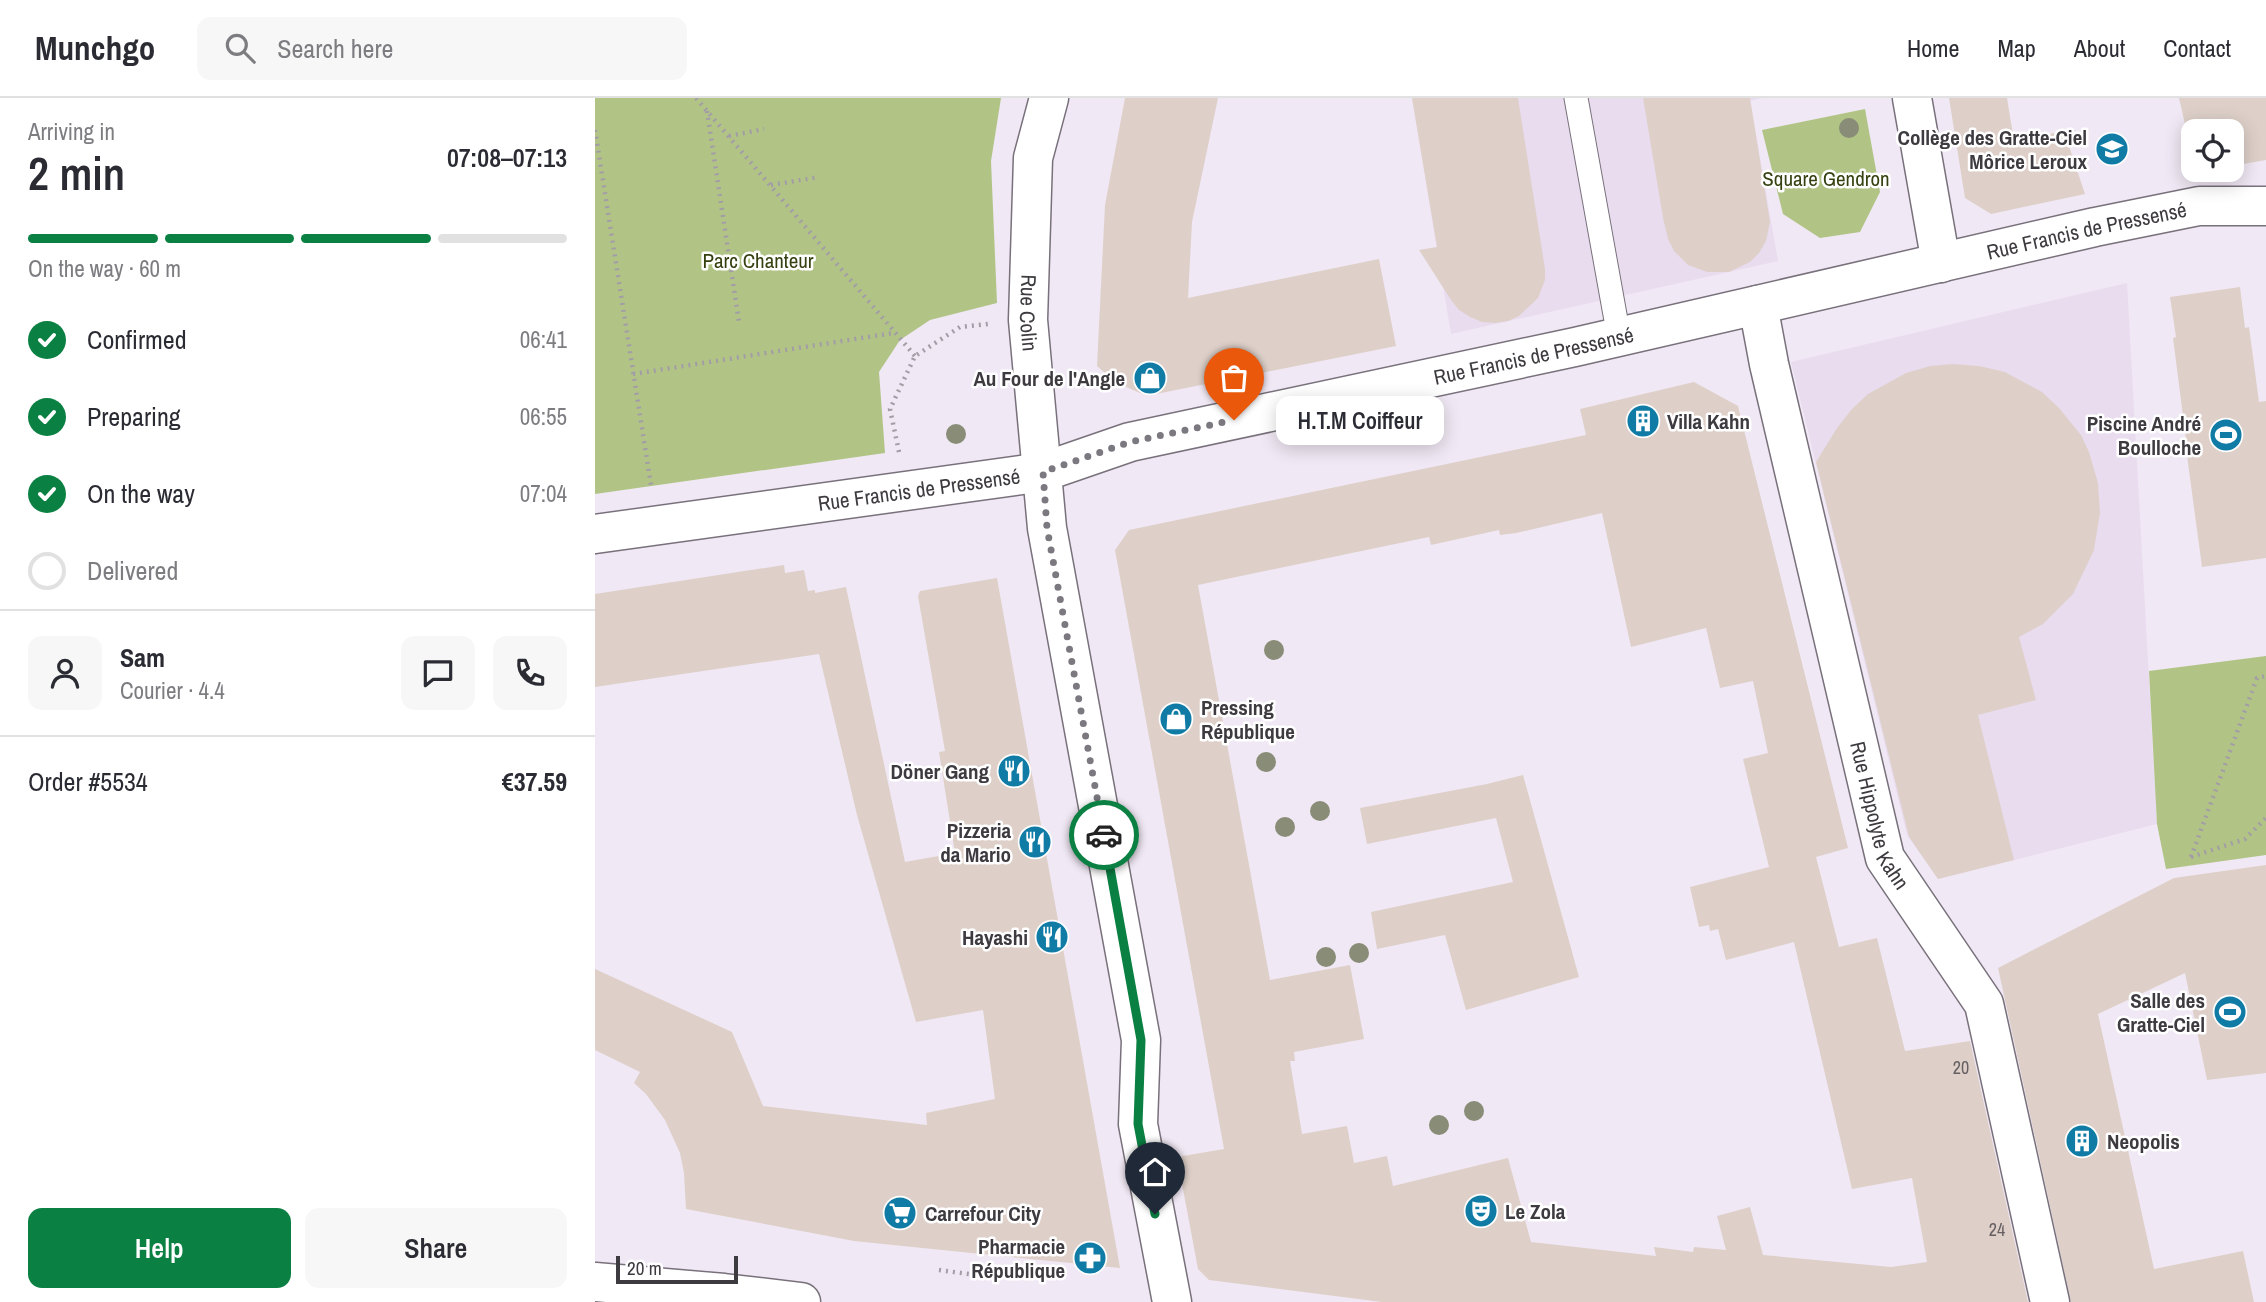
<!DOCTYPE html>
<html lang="en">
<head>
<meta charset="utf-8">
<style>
  body { margin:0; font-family:"Archivo Narrow",sans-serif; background:#f7f7f7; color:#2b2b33; height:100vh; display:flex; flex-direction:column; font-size:26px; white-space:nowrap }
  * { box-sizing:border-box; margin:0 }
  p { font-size:23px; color:#7c7c81 }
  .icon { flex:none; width:38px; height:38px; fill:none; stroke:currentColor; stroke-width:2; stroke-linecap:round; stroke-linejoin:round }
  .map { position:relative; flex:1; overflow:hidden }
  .panel { display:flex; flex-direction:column; background:#fff; width:595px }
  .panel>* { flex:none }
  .controls { position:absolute; left:1586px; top:21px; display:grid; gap:14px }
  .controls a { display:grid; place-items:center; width:63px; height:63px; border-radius:14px; background:#fff; box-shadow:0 4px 18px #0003; font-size:35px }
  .scale { position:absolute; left:21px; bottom:18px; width:122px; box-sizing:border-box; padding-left:7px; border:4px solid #3e3b40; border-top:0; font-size:19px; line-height:24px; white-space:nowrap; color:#3e3b40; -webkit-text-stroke:5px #fff; paint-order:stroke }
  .pin { position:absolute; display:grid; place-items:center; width:60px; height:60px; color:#fff; margin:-72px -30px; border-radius:50% 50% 50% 0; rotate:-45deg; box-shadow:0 0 7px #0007 }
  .pin .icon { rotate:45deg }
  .courier { position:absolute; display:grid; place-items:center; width:70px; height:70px; margin:-35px; border:5px solid #0b8043; border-radius:50%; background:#fff; color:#222; box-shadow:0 2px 9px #0007 }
  .bubble { position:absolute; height:49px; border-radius:14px; background:#fff; box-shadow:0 4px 18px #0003; font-size:23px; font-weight:600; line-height:49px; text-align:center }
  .summary em { font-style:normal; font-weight:600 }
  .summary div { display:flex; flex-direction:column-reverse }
  .summary { display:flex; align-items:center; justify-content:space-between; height:119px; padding:0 28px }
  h1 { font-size:46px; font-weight:600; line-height:52px }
  .bar { display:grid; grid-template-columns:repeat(4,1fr); gap:10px 7px; align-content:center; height:84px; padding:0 28px }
  .bar i { height:9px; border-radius:5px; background:#e1e1e2 }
  .bar .selected { background:#0b8043 }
  .bar p { grid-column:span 4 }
  .line { display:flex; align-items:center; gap:18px; padding:0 28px; border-top:2px solid #e1e1e2 }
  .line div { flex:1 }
  .round { display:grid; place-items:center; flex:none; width:74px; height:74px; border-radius:14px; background:#f7f7f7 }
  ol { padding:0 28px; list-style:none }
  li { display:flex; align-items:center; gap:21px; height:77px }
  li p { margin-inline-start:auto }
  li .icon { padding:7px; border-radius:50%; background:#0b8043; color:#fff; stroke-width:4 }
  li:last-child { color:#7c7c81 }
  li i { width:38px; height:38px; border:4px solid #e1e1e2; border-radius:50% }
  .action { display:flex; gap:14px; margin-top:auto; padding:14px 28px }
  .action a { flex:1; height:80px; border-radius:14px; background:#0b8043; color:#fff; font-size:28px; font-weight:600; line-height:80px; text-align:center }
  .action a+a { background:#f7f7f7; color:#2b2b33 }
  header { display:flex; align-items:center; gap:42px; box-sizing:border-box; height:98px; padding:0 35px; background:#fff; border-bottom:2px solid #e1e1e2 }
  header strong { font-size:33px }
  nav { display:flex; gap:38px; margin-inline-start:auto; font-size:24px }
  .search { width:490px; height:63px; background:#f7f7f7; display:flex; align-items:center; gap:18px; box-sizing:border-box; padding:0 24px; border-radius:14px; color:#7c7c81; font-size:26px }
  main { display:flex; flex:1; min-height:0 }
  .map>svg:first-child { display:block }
  .industrial { fill:#e9dcef }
  .green { fill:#b1c486 }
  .building { fill:#ded0c9; fill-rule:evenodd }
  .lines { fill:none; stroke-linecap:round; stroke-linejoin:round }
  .lane-casing { stroke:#78717b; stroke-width:25 }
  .street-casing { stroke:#78717b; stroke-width:41 }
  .secondary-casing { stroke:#78717b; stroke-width:41 }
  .primary-casing { stroke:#78717b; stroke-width:41 }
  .path { stroke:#a39da6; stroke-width:4.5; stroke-dasharray:2 5; stroke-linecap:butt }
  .lane { stroke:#fff; stroke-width:23 }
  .street { stroke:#fff; stroke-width:38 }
  .secondary { stroke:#fff; stroke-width:38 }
  .primary { stroke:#fff; stroke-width:38 }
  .tree { fill:#898c77 }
  .done { stroke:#7c787f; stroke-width:7; stroke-dasharray:0 12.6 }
  .route { stroke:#0b8043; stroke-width:9 }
  .labels { text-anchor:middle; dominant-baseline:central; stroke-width:5; stroke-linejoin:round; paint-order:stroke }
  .number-label { font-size:18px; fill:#666062 }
  .poi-label { font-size:21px; font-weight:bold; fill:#3e3b40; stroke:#fff; text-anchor:end }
  .park-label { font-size:21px; fill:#354110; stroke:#fff }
  .street-label { font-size:21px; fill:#3e3b40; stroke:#fff }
</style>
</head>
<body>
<header>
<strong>Munchgo</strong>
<div class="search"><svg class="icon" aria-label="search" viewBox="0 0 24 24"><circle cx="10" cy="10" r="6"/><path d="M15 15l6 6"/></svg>Search here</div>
<nav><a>Home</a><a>Map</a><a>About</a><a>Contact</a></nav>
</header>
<main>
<section class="panel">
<div class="summary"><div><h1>2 min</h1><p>Arriving in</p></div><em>07:08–07:13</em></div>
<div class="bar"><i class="selected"></i><i class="selected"></i><i class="selected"></i><i></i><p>On the way · 60 m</p></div>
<ol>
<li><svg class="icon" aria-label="check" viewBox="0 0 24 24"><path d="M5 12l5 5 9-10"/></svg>Confirmed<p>06:41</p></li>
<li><svg class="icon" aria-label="check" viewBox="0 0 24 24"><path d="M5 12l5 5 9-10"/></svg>Preparing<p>06:55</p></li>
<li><svg class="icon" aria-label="check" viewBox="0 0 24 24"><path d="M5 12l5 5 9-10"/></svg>On the way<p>07:04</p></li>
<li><i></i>Delivered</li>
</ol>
<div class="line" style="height:126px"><a class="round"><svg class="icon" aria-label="person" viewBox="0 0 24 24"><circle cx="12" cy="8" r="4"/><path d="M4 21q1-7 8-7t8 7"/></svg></a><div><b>Sam</b><p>Courier · 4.4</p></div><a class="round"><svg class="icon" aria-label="chat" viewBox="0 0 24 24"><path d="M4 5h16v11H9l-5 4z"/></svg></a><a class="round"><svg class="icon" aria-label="phone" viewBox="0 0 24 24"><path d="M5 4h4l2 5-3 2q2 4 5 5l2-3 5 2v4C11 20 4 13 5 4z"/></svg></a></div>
<div class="line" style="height:91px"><div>Order #5534</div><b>€37.59</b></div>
<div class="action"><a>Help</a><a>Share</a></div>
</section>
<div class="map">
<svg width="1671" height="1204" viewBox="0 0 1671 1204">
  <rect width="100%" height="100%" fill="#f0e8f4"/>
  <g class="industrial">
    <path d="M817,0H1167L1155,3L1183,163L856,236Z"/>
    <path d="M1532,185L1562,726L1343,781L1312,737L1196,264Z"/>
  </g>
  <g class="green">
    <path d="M0,0H406L396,63L402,205L335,222L305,242L284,274L290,355L0,396Z"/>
    <path d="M1270,11L1285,94L1265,134L1225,140L1188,116L1167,32Z"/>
    <path d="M1671,558V757L1571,771L1562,726L1554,573Z"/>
  </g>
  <g class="building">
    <path d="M530,0H623L597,124L593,200L784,161L801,248L556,297L545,295L520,284L502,268L510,107Z"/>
    <path d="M817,0H923L950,171V182L943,200L924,218L913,223L900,225L887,224L875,219L864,212L856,202L824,152L842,149Z"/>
    <path d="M1048,0H1155L1175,124L1171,143L1164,155L1155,164L1134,174H1112L1093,167L1079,153L1073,141L1068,120Z"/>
    <path d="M1354,0H1412L1419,43L1469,33L1490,96L1396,116L1370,100Z"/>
    <path d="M1584,0H1671V62L1637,68L1638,28L1617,33H1598V38L1593,39Z"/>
    <path d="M1645,189L1650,230L1654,229L1664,304L1671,303V460L1607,469L1591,350L1592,349L1578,240L1581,239L1575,199Z"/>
    <path d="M1358,266L1384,268L1410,274L1447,294L1464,310L1486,337L1494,354L1503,385L1505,415L1499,452L1478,496L1448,526L1424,539L1441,602L1383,617L1419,762L1343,781L1314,739L1221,364L1242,330L1256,312L1273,296L1311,275L1335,268Z"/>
    <path d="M1099,284L1143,308L1253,750L1221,759L1244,849L1282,840L1310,953L1375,943L1433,1204H787L614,1182L603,1171L582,1059L629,1051L520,452L534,432L991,337L985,311ZM1007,415L1036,549L1111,530L1125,590L1158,583L1173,655L1148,661L1174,769L1095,789L1104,829L1114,827L1115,833L1123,831L1131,862L1199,844L1257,1091L1317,1080L1332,1164L1296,1169L1168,1157L1155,1109L1122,1118L1131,1152L1099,1149L1098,1154L1059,1149L1061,1158L936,1144L913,1060L798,1088L792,1058L759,1065L752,1028L707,1036L695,963H700L699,954L769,941L755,867L675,882L603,487L834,439L836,447L904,432L905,437L921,435Z"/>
    <path d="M189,467L190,475L209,472L213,493L220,492V495L251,489L310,764L360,755L344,654L350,653L323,498L325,493L402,480L525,1170L259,1143L91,1111L89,1075L85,1055L70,1022L51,996L39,985L45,974L0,952V871L137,934L168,1008L332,1027L331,1015L400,1001L388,912L321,924L262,717L224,556L0,589V496Z"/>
    <path d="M928,677L984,879L871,912L850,837L782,851L776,814L918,784L901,720L772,746L765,710L892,686Z"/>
    <path d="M1671,767V975L1612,982L1590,875L1503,916L1559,1171L1648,1153L1659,1204H1476L1403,870L1579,780Z"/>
  </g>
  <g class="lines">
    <defs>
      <path id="lane" d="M981,0L1024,239"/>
      <g id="street">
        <path d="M1317,0L1346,165"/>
        <path id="s1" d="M1163,207L1174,266L1290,760L1389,906L1455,1204"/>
      </g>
      <g id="secondary">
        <path id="s2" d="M454,0L438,60L433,222L452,430L546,942L543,1026L577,1204"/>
        <path id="s3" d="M0,436L448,374L535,344L980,249L1500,129L1604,108H1671"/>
      </g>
      <path id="primary" d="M0,1184L129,1195L206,1204"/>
    </defs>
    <use href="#lane" class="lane-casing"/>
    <use href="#street" class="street-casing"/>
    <use href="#secondary" class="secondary-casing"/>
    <use href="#primary" class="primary-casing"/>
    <g class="path">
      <path d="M101,0L320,258"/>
      <path d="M112,13L144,224"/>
      <path d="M0,32L56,387"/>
      <path d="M134,38L169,31"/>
      <path d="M176,87L224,79"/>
      <path d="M38,276L298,235"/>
      <path d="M304,354L295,311L320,258L365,229L393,226"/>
      <path d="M1596,759L1662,580L1671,578"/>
      <path d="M1596,759L1650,741L1671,720"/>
      <path d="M344,1172L388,1178"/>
    </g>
    <use href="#lane" class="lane"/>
    <use href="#street" class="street"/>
    <use href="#secondary" class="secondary"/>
    <use href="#primary" class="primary"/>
  </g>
  <g class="tree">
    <circle cx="1254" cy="30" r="10"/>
    <circle cx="361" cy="336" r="10"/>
    <circle cx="679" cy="552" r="10"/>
    <circle cx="671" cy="664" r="10"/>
    <circle cx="725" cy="713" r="10"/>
    <circle cx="690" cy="729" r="10"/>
    <circle cx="764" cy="855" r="10"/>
    <circle cx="731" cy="859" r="10"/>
    <circle cx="879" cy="1013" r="10"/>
    <circle cx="844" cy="1027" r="10"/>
  </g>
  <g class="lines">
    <path class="done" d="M509,737L452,430L448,374L535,344L639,322"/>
    <path class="route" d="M509,737L546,942L543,1026L560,1116"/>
  </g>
  <defs>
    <symbol id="school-disc" viewBox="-11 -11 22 22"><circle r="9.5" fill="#107ca6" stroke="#fff"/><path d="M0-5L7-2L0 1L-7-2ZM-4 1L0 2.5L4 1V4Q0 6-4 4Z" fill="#fff"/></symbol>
    <symbol id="shop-disc" viewBox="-11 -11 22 22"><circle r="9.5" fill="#107ca6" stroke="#fff"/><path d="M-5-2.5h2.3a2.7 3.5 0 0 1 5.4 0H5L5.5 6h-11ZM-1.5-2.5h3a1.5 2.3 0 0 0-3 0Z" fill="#fff"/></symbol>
    <symbol id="building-disc" viewBox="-11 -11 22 22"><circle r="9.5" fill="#107ca6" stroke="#fff"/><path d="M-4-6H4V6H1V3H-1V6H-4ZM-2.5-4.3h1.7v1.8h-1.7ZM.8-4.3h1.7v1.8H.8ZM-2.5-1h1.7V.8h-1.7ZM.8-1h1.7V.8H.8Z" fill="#fff"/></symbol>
    <symbol id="stadium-disc" viewBox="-11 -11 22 22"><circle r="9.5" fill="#107ca6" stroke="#fff"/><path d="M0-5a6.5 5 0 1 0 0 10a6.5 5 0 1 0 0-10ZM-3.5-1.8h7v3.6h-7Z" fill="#fff"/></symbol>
    <symbol id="restaurant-disc" viewBox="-11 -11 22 22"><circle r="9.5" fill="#107ca6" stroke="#fff"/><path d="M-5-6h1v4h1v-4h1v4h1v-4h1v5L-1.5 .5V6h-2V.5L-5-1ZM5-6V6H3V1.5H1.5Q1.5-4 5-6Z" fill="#fff"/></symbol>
    <symbol id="theatre-disc" viewBox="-11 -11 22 22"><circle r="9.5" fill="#107ca6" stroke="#fff"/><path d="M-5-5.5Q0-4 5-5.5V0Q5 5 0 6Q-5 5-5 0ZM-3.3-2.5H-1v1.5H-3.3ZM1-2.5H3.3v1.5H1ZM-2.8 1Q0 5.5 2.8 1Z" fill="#fff"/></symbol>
    <symbol id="supermarket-disc" viewBox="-11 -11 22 22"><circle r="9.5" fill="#107ca6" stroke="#fff"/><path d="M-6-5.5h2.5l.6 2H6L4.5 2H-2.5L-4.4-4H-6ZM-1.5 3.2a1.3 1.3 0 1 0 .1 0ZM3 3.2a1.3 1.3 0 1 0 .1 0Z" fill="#fff"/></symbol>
    <symbol id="pharmacy-disc" viewBox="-11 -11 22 22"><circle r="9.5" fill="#107ca6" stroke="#fff"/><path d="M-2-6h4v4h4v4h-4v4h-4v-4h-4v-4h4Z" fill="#fff"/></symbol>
  </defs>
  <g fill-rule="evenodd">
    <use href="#school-disc" x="1498" y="32" width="38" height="38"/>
    <use href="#shop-disc" x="536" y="261" width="38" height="38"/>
    <use href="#building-disc" x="1029" y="304" width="38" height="38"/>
    <use href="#stadium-disc" x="1612" y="318" width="38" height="38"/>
    <use href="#shop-disc" x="562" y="602" width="38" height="38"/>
    <use href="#restaurant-disc" x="400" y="654" width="38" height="38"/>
    <use href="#restaurant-disc" x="421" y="725" width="38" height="38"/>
    <use href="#restaurant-disc" x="438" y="820" width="38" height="38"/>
    <use href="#stadium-disc" x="1616" y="895" width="38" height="38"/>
    <use href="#building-disc" x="1468" y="1024" width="38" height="38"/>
    <use href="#theatre-disc" x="867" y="1094" width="38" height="38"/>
    <use href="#supermarket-disc" x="286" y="1096" width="38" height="38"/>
    <use href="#pharmacy-disc" x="476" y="1141" width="38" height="38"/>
  </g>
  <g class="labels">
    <g class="number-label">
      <text x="1366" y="969">20</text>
      <text x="1402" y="1131">24</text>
    </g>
    <g class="poi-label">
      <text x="1492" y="39">Collège des Gratte-Ciel<tspan x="1492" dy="24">Môrice Leroux</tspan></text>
      <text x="530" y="280">Au Four de l'Angle</text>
      <text x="1072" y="323" text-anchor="start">Villa Kahn</text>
      <text x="1606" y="325">Piscine André<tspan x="1606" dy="24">Boulloche</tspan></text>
      <text x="606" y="609" text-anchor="start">Pressing<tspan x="606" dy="24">République</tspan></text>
      <text x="394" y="673">Döner Gang</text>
      <text x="416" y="732">Pizzeria<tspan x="416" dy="24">da Mario</tspan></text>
      <text x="433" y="839">Hayashi</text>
      <text x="1610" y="902">Salle des<tspan x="1610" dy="24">Gratte-Ciel</tspan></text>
      <text x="1512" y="1043" text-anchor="start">Neopolis</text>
      <text x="910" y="1113" text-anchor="start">Le Zola</text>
      <text x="330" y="1115" text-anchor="start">Carrefour City</text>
      <text x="470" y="1148">Pharmacie<tspan x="470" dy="24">République</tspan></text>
    </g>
    <g class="park-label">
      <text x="1231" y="80">Square Gendron</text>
      <text x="163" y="162">Parc Chanteur</text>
    </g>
    <g class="street-label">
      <text stroke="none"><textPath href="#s3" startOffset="1524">Rue Francis de Pressensé</textPath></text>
      <text stroke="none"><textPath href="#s2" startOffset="217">Rue Colin</textPath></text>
      <text stroke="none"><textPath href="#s3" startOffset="957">Rue Francis de Pressensé</textPath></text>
      <text stroke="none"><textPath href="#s3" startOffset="327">Rue Francis de Pressensé</textPath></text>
      <text stroke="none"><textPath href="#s1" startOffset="525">Rue Hippolyte Kahn</textPath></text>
    </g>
  </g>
</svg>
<div class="controls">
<a><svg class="icon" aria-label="locate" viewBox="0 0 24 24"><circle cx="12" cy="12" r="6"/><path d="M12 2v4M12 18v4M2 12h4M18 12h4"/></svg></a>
</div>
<div class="scale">20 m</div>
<div class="pin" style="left:639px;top:322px;background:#ea580c"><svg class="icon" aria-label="bag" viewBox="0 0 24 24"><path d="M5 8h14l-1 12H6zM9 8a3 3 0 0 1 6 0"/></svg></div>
<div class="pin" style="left:560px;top:1116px;background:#1f2937"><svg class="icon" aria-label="home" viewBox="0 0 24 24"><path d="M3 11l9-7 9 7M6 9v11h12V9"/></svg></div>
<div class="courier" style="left:509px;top:737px"><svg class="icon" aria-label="car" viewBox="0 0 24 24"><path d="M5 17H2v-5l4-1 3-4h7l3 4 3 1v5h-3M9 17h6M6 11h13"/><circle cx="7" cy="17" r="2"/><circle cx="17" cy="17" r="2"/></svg></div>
<div class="bubble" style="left:681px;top:298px;width:168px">H.T.M Coiffeur</div>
</div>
</main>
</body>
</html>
